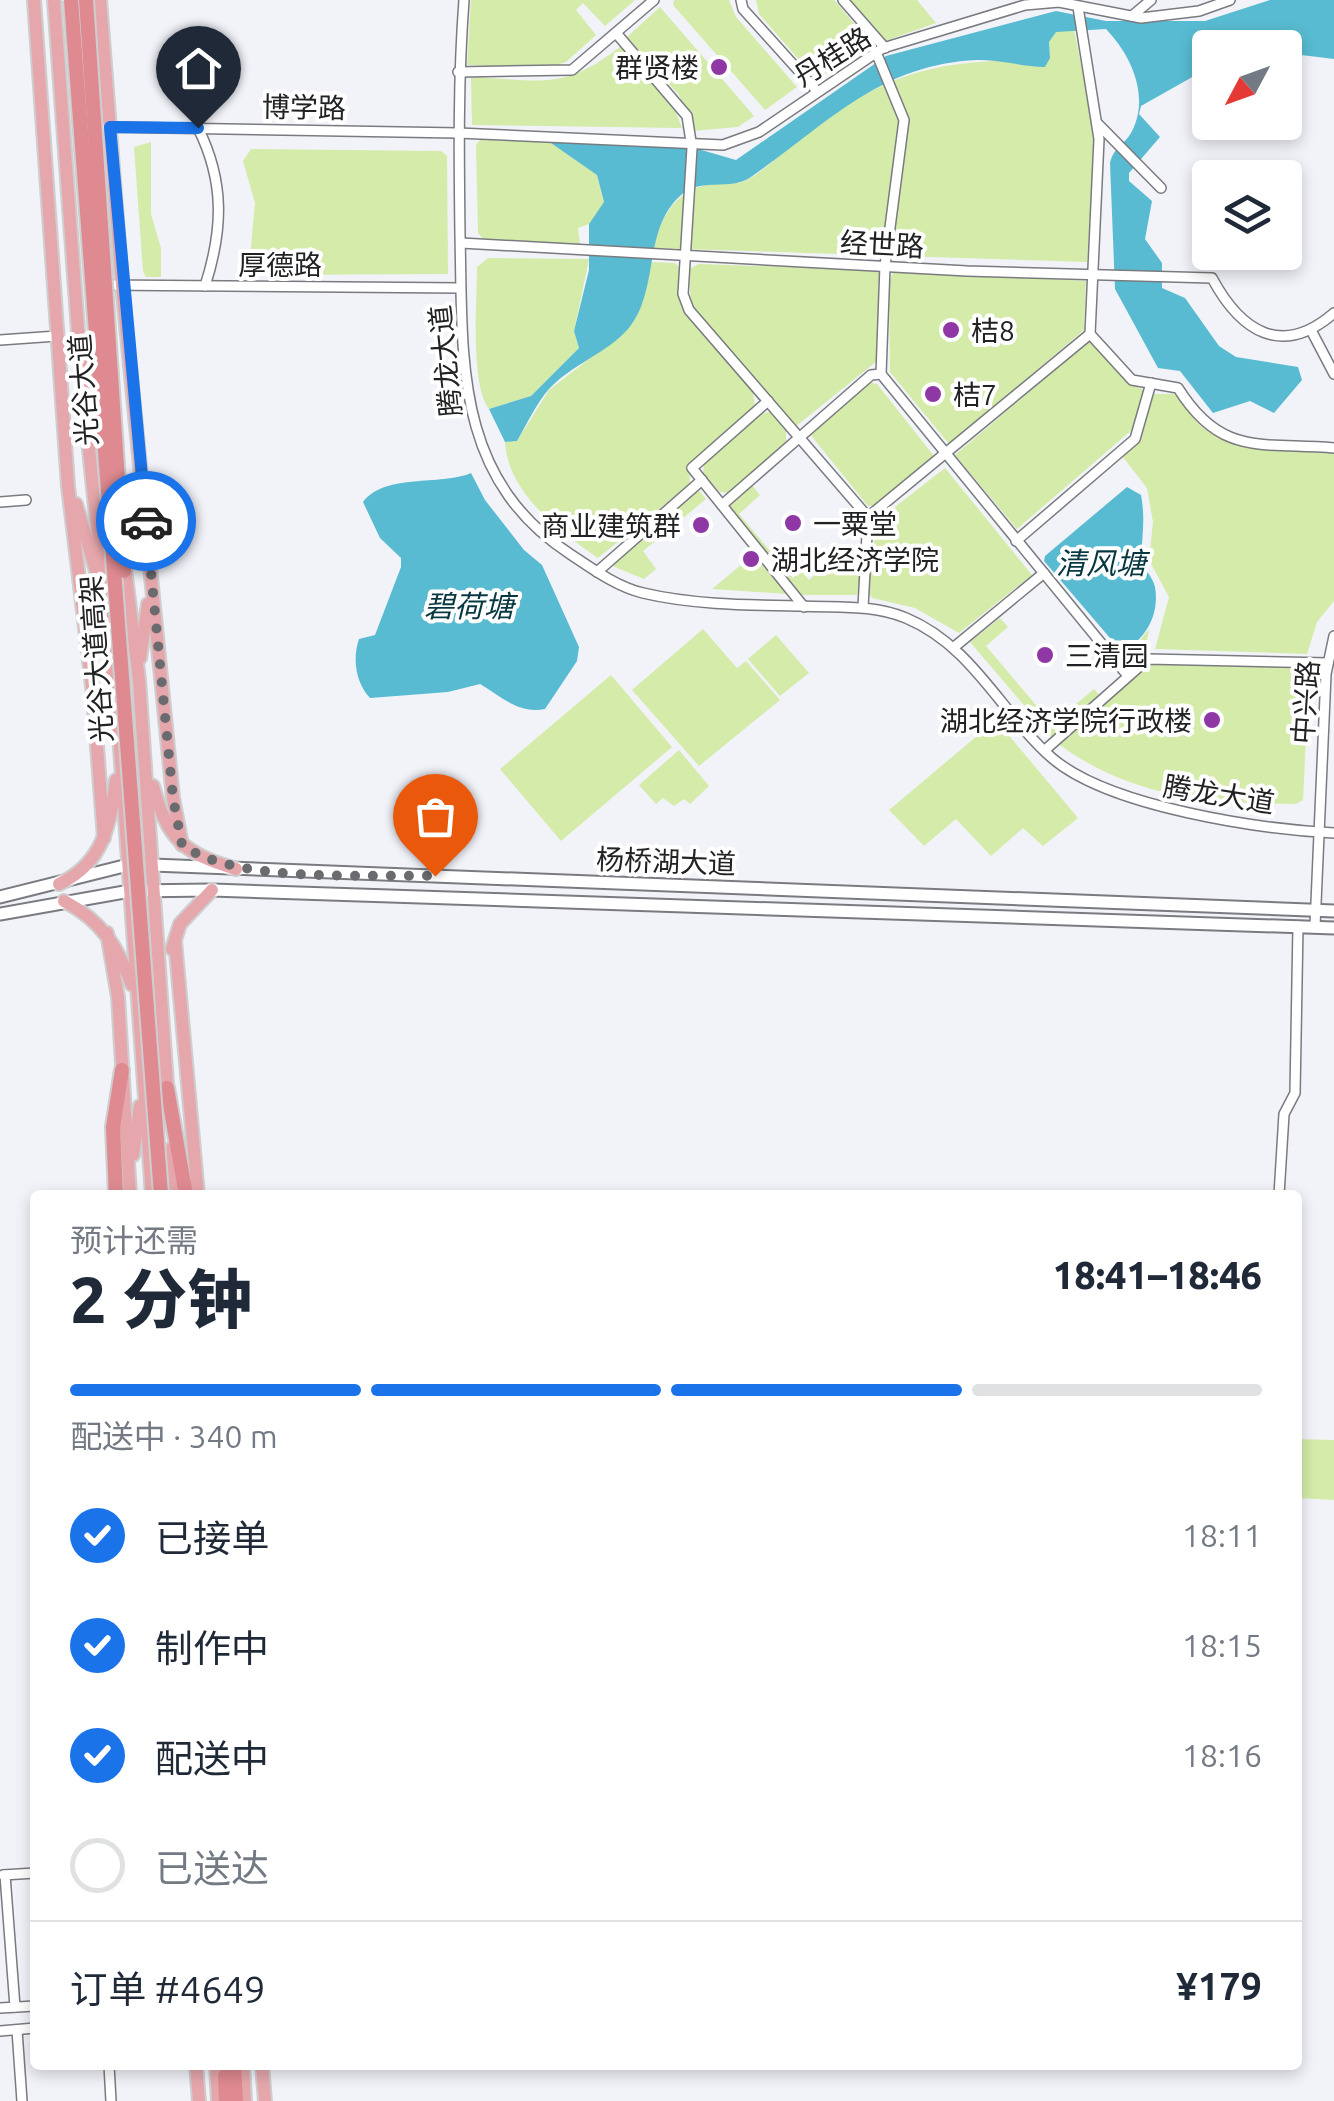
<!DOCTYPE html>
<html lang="zh">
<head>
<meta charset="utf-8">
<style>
  body { margin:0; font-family:Ubuntu,"Noto Sans SC",sans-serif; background:#f2f2f3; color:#1f2937; height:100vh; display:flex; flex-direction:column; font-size:38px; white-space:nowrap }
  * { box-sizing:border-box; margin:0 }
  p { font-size:32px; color:#747a83 }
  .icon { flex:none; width:55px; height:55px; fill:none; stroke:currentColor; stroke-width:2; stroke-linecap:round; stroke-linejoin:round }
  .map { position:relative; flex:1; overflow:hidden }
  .side { position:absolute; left:30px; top:1190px; width:1272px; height:880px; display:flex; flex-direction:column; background:#fff; border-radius:10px; box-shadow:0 5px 15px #0003 }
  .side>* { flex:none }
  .needle { width:65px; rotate:229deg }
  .tools { position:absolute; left:1192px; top:30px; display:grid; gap:20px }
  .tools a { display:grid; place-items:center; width:110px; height:110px; border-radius:10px; background:#fff; box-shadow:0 5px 15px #0003; font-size:50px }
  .pin { position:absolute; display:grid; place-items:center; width:85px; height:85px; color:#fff; margin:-102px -42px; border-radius:50% 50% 50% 0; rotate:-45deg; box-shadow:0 0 10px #0007 }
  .pin .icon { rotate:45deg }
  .courier { position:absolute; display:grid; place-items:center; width:100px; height:100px; margin:-50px; border:8px solid #1a73e8; border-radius:50%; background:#fff; color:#222; box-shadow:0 2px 12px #0007 }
  .summary em { font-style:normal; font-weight:800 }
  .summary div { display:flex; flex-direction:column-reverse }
  .summary { display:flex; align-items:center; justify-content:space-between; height:170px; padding:0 40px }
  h1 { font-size:65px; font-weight:800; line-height:75px }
  .bar { display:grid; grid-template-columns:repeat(4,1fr); gap:15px 10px; align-content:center; height:120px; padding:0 40px }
  .bar i { height:12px; border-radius:8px; background:#e0e1e3 }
  .bar .current { background:#1a73e8 }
  .bar p { grid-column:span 4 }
  .line { display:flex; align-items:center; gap:25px; padding:0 40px; border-top:2px solid #e0e1e3 }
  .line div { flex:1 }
  ol { padding:0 40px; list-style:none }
  li { display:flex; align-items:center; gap:30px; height:110px }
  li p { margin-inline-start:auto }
  li .icon { padding:10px; border-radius:50%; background:#1a73e8; color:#fff; stroke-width:4 }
  li:last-child { color:#747a83 }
  li i { width:55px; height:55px; border:5px solid #e0e1e3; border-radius:50% }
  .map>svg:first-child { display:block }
  .green { fill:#d4eba9 }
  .water { fill:#58bbd1 }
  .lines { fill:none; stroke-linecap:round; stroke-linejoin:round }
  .minor-casing { stroke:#7a7b80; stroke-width:12 }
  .secondary-casing { stroke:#7a7b80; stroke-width:15 }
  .primary-casing { stroke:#cececf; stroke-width:16 }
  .trunk-casing { stroke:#cececf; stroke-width:18 }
  .minor { stroke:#fff; stroke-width:9 }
  .secondary { stroke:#fff; stroke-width:11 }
  .primary { stroke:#e6a7ac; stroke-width:12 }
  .trunk { stroke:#de8a90; stroke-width:14 }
  .trunk-bridge-casing { stroke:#cececf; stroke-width:18; stroke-linecap:butt }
  .trunk-bridge { stroke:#de8a90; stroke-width:14 }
  .done { stroke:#6a6b6f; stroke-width:10; stroke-dasharray:0 18 }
  .route { stroke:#1a73e8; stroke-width:12 }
  .poi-dot { fill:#8f37a4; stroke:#fff; stroke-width:4 }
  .labels { text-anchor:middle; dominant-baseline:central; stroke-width:8; stroke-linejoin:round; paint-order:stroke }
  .street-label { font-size:28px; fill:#212224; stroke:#fff }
  .poi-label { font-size:28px; fill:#212224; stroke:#fff; text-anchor:start }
  .water-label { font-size:30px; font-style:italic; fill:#073740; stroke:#fff }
</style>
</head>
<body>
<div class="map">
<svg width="1334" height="2101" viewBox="0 0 1334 2101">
  <rect width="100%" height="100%" fill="#f2f3f9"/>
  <g class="green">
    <path d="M471,0H635L605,26L583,3L576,10L596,35L566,62L546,68L467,65Z"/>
    <path d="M674,0H729L736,17L797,87L765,110L673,5Z"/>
    <path d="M756,0H834L873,45L816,79L759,14Z"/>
    <path d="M849,0H917L936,23L885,41Z"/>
    <path d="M660,7L754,116L738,127L692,131L679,95L627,37Z"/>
    <path d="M1074,29L1095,137L1087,262L654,248C661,212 680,186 718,183C729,182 737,185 747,180C772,166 795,140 820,123C906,62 949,63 1050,58L1049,42L1056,31Z"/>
    <path d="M622,45L672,102L682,128L472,125L471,77C541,80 564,92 622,45Z"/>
    <path d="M480,140L548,141L597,175L604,203L589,224L578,228L580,245L484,240L478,233L476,145Z"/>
    <path d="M151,142V214L161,248V277H146L143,271L134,147Z"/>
    <path d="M251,149L441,151L447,156L448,274L258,275L250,258L255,203L243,161Z"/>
    <path d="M488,258L589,259L574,331L579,348L531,396L489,409C470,384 477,301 477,267Z"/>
    <path d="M651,262L675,263L679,267L680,296L690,318L753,392L755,407L689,464L690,483L684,489L598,558C559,531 508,493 505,442L517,441L549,390L628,329Z"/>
    <path d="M699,264L879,270L877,361L795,427L691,305L689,269Z"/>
    <path d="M894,270L1086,281L1084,330L949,444L890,372L889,282Z"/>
    <path d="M1090,340L1128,383L1144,390L1133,429L1017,529L955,455Z"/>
    <path d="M868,382L877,384L934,456L876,506H868L809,433Z"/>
    <path d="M1149,394H1180C1202,459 1278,446 1334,450V601L1317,622L1307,654L1155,649L1169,597L1149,560L1153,522L1147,488L1122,456L1141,441Z"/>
    <path d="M770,412L786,431V443L728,493L720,492L703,474L704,462L759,414Z"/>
    <path d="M945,468L1032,575L959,633L915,608L872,598L867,590L877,521Z"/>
    <path d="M752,485L760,495L739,514L793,578L801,571L809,580L844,549L861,570L857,595H802L729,506Z"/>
    <path d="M698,489L706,499L643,551L656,569L644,579L610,565Z"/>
    <path d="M753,555L787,594L712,589Z"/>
    <path d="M1000,618L1008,627L986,646L1052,724L1094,689L1100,696L1052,738L970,642Z"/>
    <path d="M703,629L737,668L746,661L780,700L699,766L632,690Z"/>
    <path d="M1149,629L1144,658L1128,667L1120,659L1122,652L1136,645Z"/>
    <path d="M776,635L809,673L780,696L748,659Z"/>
    <path d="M1148,664L1305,668L1309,672L1303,800L1296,804C1206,803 1132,798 1057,743Z"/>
    <path d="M611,675L672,747L561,841L500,769Z"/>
    <path d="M996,720L1078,818L1043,846L1023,828L991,856L956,819L924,846L889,810Z"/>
    <path d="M679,750L709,786L690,804L684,799L674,806L663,798L656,804L639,785Z"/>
    <path d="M1298,1439L1334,1440V1500L1298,1498Z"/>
  </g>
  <g class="water">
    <path d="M1270,0H1334V59L1285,53V48H1210V67L1141,106L1139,114L1160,137L1129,173V181L1152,201L1145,239L1162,263V288L1185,298L1219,346L1236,357L1298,367L1302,380L1274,413L1250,401L1213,413L1180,371L1158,368L1115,289L1110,163C1114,146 1125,145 1132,131C1150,96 1131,55 1106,29L1056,32L1049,42L1050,58L1045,67C1022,67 1000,59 977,60C879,64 825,126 751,177C730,192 701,176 680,196C642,231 660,291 628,329C607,353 571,365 549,389C536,404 527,424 517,441L505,442L489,409L531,396L579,348L574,331L589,270V224L604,202L597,175L548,141L698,149L736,160L886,56L1056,11L1106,21H1205Z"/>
    <path d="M471,473L485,500L524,550L542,565L579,647L577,661L545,709C517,714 503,697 480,684L448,692L370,698C356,683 352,659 359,639L375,635L401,567V558L380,538L363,502C385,473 440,486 471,473Z"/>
    <path d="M1127,487L1141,495C1146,523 1141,535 1142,558C1143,569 1153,577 1155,587C1160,615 1145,640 1122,652L1044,561L1045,556Z"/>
  </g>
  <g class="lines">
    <defs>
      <g id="minor">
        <path d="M464,0C458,79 459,156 460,235C463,358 453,477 570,554C591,568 617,587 643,593C694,605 749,605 801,606C837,608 872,604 906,618C973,646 1001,713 1052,758C1109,807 1259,829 1334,833"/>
        <path d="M741,0L743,9L817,91"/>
        <path d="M843,0L885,48"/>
        <path d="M1078,7L1099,139L1090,334L1132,380L1178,388C1221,457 1261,442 1334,448"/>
        <path d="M1132,16L1151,0"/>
        <path d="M616,33L687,116L692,148L683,294L689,310L868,517"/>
        <path d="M876,52L904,120L885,266L881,374L1128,676"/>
        <path d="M458,72L572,70L654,0"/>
        <path d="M1098,124L1161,188"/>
        <path d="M107,127L458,133L723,145L759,132L883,48L1025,5L1059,2L1141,18L1199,11L1230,0"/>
        <path d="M198,128C225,182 223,230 205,286"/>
        <path d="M461,243L967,271L1212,278C1241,332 1282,358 1334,313"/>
        <path d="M103,285L460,288"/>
        <path d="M1312,332L1334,374"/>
        <path d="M0,340L57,336"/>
        <path d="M768,401L692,468L804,607"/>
        <path d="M0,502L26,500"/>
        <path d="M722,505L871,375L881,374"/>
        <path d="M1016,541L1135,439L1151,383"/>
        <path d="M597,572L702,480"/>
        <path d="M863,607L868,517L1090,334"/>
        <path d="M953,648L1044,573"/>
        <path d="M1045,750L1148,659L1328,663"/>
        <path d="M1315,926L1326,674L1334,636"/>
        <path d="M1279,1195L1284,1114L1295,1093L1298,926"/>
        <path d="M3,1875L35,1873"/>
        <path d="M5,1875L15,2007"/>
        <path d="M0,2008L35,2006"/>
        <path d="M17,2030L22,2101"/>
        <path d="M0,2031L35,2028"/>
        <path d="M109,2065L111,2101"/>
      </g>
      <g id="secondary">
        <path d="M152,865L1334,911"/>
        <path d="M0,897L128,865"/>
        <path d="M0,914L130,891L212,890L1334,928"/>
      </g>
      <g id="primary">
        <path d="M34,0L68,486L93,694L104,838"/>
        <path d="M54,0L81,372L120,748L152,1195"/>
        <path d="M100,0L122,285L173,798L182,845"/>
        <path d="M76,504L96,571"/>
        <path d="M124,561L139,680L168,1099"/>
        <path d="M140,658L148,604"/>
        <path d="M153,786C168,840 183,853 236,869"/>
        <path d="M59,884C103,864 110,825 116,780"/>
        <path d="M64,901C102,921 117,946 132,985"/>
        <path d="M107,933L118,997L130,1195"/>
        <path d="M175,941L198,1195"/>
        <path d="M172,949L180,924L212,890"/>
        <path d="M172,1148L176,1195"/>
        <path d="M133,1155L140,1106"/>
        <path d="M196,2065L199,2101"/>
        <path d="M216,2065L218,2101"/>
        <path d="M243,2065L245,2101"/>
        <path d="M262,2065L265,2101"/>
      </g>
      <g id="trunk">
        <path d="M167,1088L186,1195"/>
        <path d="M116,1195L113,1127L122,1070"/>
        <path d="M234,2065L236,2101"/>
        <path d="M225,2076L226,2101"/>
      </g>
    </defs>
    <use href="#minor" class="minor-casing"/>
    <use href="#secondary" class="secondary-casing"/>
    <use href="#primary" class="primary-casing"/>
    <use href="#trunk" class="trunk-casing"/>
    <use href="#minor" class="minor"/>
    <use href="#secondary" class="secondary"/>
    <use href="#primary" class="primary"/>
    <use href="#trunk" class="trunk"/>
    <defs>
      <g id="trunk-bridge">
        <path d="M71,0L161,1195"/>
        <path d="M86,0L124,571"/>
      </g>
    </defs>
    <use href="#trunk-bridge" class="trunk-bridge-casing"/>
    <use href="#trunk-bridge" class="trunk-bridge"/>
  </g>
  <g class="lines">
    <path class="done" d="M146,521L173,798L182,845C236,884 366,874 435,876"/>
    <path class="route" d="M146,521L110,127L198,128"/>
  </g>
  <g class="poi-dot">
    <circle cx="719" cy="67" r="10"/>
    <circle cx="951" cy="330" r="10"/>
    <circle cx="933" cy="394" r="10"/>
    <circle cx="793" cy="523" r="10"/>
    <circle cx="701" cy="525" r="10"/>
    <circle cx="751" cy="559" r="10"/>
    <circle cx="1045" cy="655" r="10"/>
    <circle cx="1212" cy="720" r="10"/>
  </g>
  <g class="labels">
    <g class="street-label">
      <text transform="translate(832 56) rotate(-32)">丹桂路</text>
      <text transform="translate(304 107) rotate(1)">博学路</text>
      <text transform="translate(882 244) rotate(3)">经世路</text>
      <text x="280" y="264">厚德路</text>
      <text transform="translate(445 361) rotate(-96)">腾龙大道</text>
      <text transform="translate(83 390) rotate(-94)">光谷大道</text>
      <text transform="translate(96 659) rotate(-94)">光谷大道高架</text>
      <text transform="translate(1305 702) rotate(-86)">中兴路</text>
      <text transform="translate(1219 794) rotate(9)">腾龙大道</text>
      <text transform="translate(666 861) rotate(2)">杨桥湖大道</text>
    </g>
    <g class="poi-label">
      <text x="699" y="67" text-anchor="end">群贤楼</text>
      <text x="971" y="330">桔8</text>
      <text x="953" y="394">桔7</text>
      <text x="813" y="523">一粟堂</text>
      <text x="681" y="525" text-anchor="end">商业建筑群</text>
      <text x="771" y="559">湖北经济学院</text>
      <text x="1065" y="655">三清园</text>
      <text x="1192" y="720" text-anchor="end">湖北经济学院行政楼</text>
    </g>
    <g class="water-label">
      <text x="1101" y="563">清风塘</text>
      <text x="469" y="606">碧荷塘</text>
    </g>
  </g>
</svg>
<div class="tools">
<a><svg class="needle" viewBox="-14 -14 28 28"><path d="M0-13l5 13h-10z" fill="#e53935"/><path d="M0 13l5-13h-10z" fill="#747a83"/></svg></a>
<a><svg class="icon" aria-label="layers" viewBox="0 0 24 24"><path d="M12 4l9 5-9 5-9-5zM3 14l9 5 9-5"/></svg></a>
</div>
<div class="pin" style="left:435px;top:876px;background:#ea580c"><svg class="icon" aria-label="bag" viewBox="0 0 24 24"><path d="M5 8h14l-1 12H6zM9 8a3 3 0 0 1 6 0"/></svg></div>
<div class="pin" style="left:198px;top:128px;background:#1f2937"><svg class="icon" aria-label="home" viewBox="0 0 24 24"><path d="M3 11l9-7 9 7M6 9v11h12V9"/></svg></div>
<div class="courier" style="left:146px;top:521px"><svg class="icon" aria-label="car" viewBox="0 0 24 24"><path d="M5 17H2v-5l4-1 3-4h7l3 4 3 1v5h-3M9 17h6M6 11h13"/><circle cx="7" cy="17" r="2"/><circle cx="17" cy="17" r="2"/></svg></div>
<section class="side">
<div class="summary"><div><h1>2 分钟</h1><p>预计还需</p></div><em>18:41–18:46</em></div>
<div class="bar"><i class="current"></i><i class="current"></i><i class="current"></i><i></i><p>配送中 · 340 m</p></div>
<ol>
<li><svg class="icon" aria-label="check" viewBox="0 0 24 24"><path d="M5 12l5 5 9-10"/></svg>已接单<p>18:11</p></li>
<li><svg class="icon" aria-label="check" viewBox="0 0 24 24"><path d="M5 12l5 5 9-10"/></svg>制作中<p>18:15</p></li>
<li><svg class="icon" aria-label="check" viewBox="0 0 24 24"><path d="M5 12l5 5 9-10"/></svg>配送中<p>18:16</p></li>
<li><i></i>已送达</li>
</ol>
<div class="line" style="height:130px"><div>订单 #4649</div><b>¥179</b></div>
</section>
</div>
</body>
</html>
